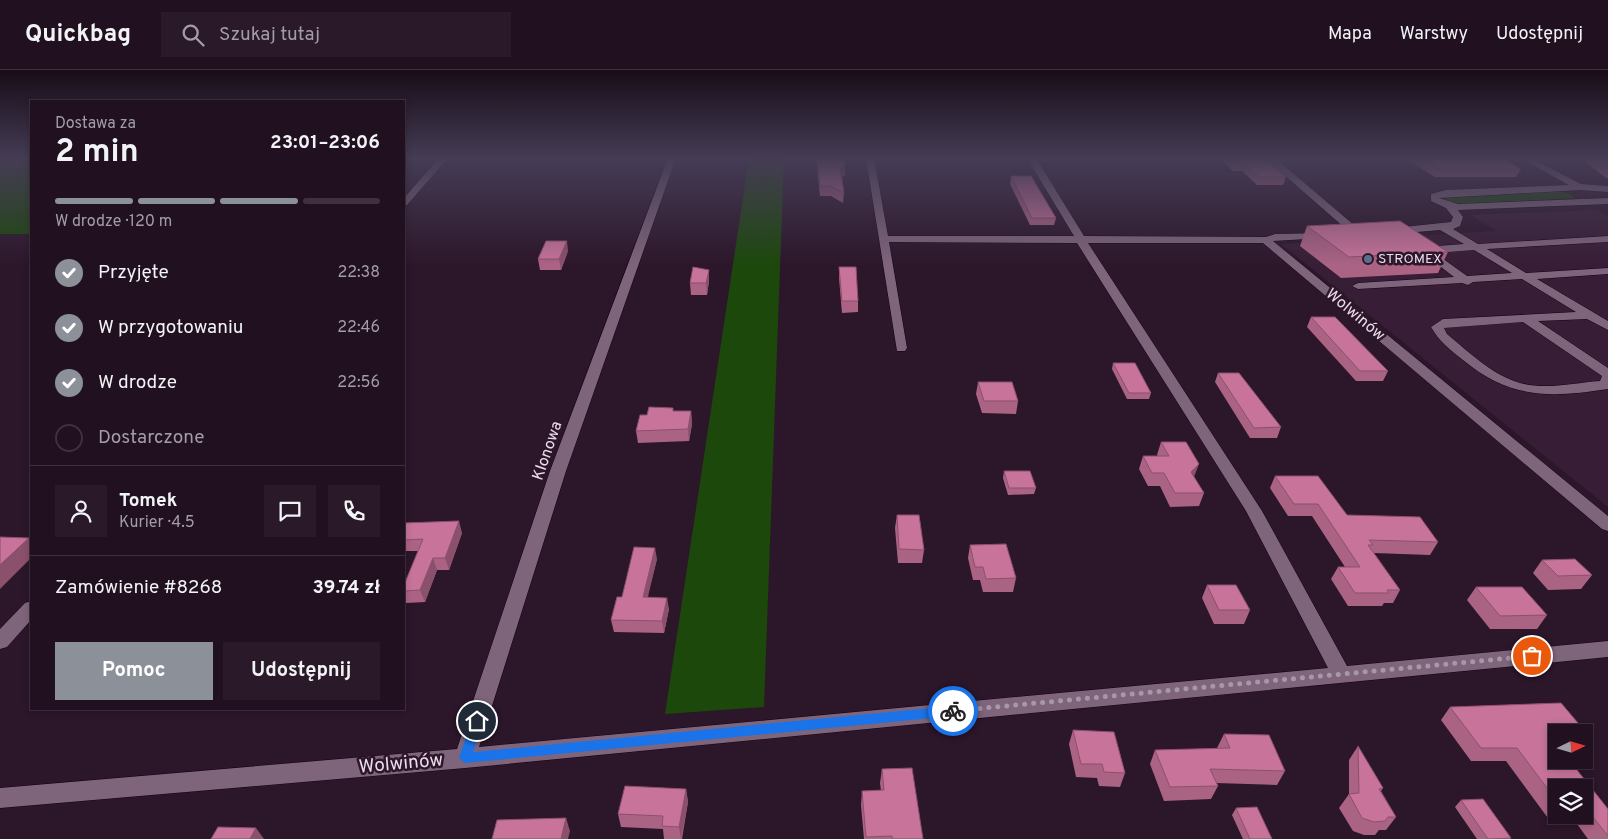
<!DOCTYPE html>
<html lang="pl">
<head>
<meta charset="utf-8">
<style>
  body { margin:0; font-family:Overpass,sans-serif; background:#291929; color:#f1f3f6; height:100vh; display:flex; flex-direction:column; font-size:19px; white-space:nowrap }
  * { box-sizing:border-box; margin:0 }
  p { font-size:16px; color:#a29da5 }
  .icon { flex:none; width:28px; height:28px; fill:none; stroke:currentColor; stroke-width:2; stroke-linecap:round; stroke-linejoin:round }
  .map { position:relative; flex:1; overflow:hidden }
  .panel { position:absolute; left:30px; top:30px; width:375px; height:610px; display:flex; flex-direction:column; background:#211020; border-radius:0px; box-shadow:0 2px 8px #0003,0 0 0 1px #3e303e }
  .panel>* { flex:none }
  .needle { width:32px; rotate:85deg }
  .buttons { position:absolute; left:1548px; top:654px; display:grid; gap:10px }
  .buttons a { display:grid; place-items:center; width:45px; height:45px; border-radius:0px; background:#211020; box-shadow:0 2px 8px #0003,0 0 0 1px #3e303e; font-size:25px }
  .pin { position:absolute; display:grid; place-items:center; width:42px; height:42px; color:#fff; margin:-21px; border:2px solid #fff; border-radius:50%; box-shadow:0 1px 5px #0007 }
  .courier { position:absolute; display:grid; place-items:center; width:50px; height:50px; margin:-25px; border:4px solid #1a73e8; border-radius:50%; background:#fff; color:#222; box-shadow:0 1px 6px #0007 }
  .head em { font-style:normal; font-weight:700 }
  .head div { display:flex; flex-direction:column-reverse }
  .head { display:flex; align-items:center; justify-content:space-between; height:85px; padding:0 25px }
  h1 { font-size:32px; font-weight:700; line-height:38px }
  .bar { display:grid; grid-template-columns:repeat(4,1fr); gap:8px 5px; align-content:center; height:60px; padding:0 25px }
  .bar i { height:6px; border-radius:4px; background:#3e303e }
  .bar .selected { background:#8c9099 }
  .bar p { grid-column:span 4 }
  .line { display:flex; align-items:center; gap:12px; padding:0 25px; border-top:1px solid #3e303e }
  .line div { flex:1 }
  .round { display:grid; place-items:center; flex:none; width:52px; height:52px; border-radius:0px; background:#291929 }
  ol { padding:0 25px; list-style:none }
  li { display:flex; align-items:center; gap:15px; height:55px }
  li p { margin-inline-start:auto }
  li .icon { padding:5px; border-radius:50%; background:#8c9099; color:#fff; stroke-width:4 }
  li:last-child { color:#a29da5 }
  li i { width:28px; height:28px; border:2px solid #3e303e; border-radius:50% }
  .button { display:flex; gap:10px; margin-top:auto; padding:10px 25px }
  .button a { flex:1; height:58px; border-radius:0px; background:#8c9099; color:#fff; font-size:20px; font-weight:700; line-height:58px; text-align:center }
  .button a+a { background:#291929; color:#f1f3f6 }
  header { display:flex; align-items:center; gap:30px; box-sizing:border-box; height:70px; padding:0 25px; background:#211020; border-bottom:1px solid #3e303e }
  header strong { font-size:24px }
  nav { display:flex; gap:28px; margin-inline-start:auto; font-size:18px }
  .search { width:350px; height:45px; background:#291929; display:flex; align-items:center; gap:12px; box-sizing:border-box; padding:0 18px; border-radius:0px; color:#a29da5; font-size:19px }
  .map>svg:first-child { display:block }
  .built { fill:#381d36 }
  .green { fill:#1c480b }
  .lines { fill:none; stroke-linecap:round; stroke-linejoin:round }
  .minor-casing { stroke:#130212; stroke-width:1 }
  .minor { fill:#7f657c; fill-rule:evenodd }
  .wall { fill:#ab6384; fill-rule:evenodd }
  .shaded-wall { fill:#8b506c }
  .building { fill:#c7739a; stroke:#8b506c }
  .route { fill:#1a73e8 }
  .done { stroke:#a897a6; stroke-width:5; stroke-dasharray:0 9 }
  .service-dot { fill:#5c6f8a; stroke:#2c162a; stroke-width:2 }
  .labels { text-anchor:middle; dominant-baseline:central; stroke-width:5; stroke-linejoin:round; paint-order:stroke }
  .far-poi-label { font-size:14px; fill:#ebdce9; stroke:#2c162a; text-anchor:start }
  .street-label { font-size:16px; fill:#ebdce9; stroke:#2c162a }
  .near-street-label { font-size:19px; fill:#ebdce9; stroke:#2c162a }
</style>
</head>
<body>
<header>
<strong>Quickbag</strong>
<div class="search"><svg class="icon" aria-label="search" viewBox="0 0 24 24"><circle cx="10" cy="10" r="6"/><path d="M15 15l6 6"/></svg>Szukaj tutaj</div>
<nav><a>Mapa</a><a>Warstwy</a><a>Udostępnij</a></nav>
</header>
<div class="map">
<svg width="1608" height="769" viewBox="0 0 1608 769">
  <rect width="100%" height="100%" fill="#2c162a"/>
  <path class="built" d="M1596,140L1608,146V437L1281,174L1496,161L1471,145Z"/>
  <g class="green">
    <rect x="0" y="88" width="31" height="76"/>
    <path d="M749,88H784L764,637L665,644Z"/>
    <path d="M1558,121L1570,124L1574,128L1461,134L1445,131L1443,127Z"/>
  </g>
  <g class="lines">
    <defs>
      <g id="minor">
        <path d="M439,88H448L407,135L404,136V128Z"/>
        <path d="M668,88H676L566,401L479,677L1328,598L1246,441L1077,173L889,172L907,278L905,281H897L866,88H874L888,166H1074L1027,88H1036L1084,166L1266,167L1275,164L1327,163V167L1323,168L1273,171L1608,446V461L1602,459L1263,173H1088L1262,441L1347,596L1608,571V587L465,698L0,738V718L457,679L550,401Z"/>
        <path d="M1265,88H1275L1361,161V165H1353Z"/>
        <path d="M1520,88H1531L1581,114L1608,116V122L1580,120L1439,128L1458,134L1608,128V134L1458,140L1463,147L1460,156L1453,159L1478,174L1608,166V172L1487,179L1526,203L1608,198V204L1537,209L1608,251V260L1587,249L1538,251L1608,298V319C1550,328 1510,329 1463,290C1450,280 1439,271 1431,257L1443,249L1576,242L1522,209L1473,212L1468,215L1462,213L1358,219L1352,216L1358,213L1454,207L1419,180L1424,177L1464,174L1440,160L1394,164L1389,161L1394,158L1451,152L1453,147L1446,138L1431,131V124L1446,120L1569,115ZM1474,180L1512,203L1467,206L1435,183ZM1523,252L1602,306L1600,311C1574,313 1545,320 1520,313C1492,305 1469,282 1447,264L1444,258Z"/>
        <path d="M31,531V550L7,577L0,579V559L25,533Z"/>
      </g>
    </defs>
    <use href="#minor" class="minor-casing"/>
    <use href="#minor" class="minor"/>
  </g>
  <g class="wall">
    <path d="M816,88H844L845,105L842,107L844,123L843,133L831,126H820Z"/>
    <path d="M1220,88H1264L1286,107L1283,115H1257L1242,101H1233Z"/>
    <path d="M1405,88H1501L1521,99L1516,107H1435Z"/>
    <path d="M1581,88H1608V108H1606Z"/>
    <path d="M1011,106L1056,148L1054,155H1030L1010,114Z"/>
    <path d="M1307,156L1448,182L1438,203L1341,208L1300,176Z"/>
    <path d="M568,181L561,200H540L538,189Z"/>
    <path d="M839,197L858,231V242L842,243L839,208Z"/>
    <path d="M709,200V211L707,225H691L690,213Z"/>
    <path d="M1311,247L1388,301L1383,311H1356L1307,257Z"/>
    <path d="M1113,293L1151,323L1149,329H1127L1112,299Z"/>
    <path d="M1218,303L1281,357L1277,368H1250L1215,312Z"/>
    <path d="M978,312L1018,331L1016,344L982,343L976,324Z"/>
    <path d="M674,341H691L692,354L689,371L638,373L636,361L647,345Z"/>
    <path d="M1161,372L1194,407L1204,423L1199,436L1170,437L1160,416H1148L1139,399L1143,386H1158L1157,385Z"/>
    <path d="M1004,401L1036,418L1034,424L1008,425L1003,408Z"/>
    <path d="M1275,406L1347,445L1438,472L1430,485L1374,483L1400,520L1393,533H1384L1382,536H1348L1331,509L1338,497H1345L1312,446H1288L1270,418Z"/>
    <path d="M897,445L924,480L922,493H898L895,458Z"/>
    <path d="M404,453L462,463L449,500H437L425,532L406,533L404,528V515L418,481H404Z"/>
    <path d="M970,475L1016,508L1013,522H983L980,510H973L968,488Z"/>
    <path d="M657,489L647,527L669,539L664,563L614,562L611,550L622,527Z"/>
    <path d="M1542,490L1592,505L1581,519L1548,520L1533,503Z"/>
    <path d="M1207,515L1250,540L1244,554H1214L1202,528Z"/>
    <path d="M1476,517L1547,545L1537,559H1490L1467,530Z"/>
    <path d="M1561,633L1589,666L1584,672V662H1556V690H1569L1608,739V769H1588L1577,754L1553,755L1506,691H1471L1441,650L1450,637ZM1556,718H1584V745H1556Z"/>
    <path d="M1073,660L1125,703L1120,717L1099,716L1097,708L1076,707L1069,674Z"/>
    <path d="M1224,664L1285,701L1277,715L1216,713L1218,716L1211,729L1164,731L1150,694L1155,680L1218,679L1217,678Z"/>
    <path d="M1358,676L1383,718L1381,721L1396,747L1386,760H1379L1375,765H1364L1353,761L1339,738L1349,724V690Z"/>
    <path d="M882,699L923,769H864L861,735L862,721H881L880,713Z"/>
    <path d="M686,719L688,732L682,769H664L663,759L621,757L618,744Z"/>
    <path d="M1461,730L1511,768L1510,769H1477L1455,737Z"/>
    <path d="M1236,738L1272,769H1243L1232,745Z"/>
  </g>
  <g class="shaded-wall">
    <path d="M845,95V105L840,107V98Z"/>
    <path d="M567,171L568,181L561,200L559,189Z"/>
    <path d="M709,200V211L707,225L706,213Z"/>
    <path d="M691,341L692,354L689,371L688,359Z"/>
    <path d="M1199,394L1194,407L1191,402Z"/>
    <path d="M459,451L462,463L449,500L445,488Z"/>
    <path d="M29,468L31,471V488L0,519V495Z"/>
    <path d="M655,478L657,489L645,539L643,527Z"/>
    <path d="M433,488L437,500L425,532L420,520Z"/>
    <path d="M667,528L669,539L664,563L662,551Z"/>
    <path d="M686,719L688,732L681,769L679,757Z"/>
    <path d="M566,748L570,761L568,769H561Z"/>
    <path d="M256,758L264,769H250Z"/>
  </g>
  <g class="building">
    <path d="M817,88H844L845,95L840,98L844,123L831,116H820Z"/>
    <path d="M1231,88H1264L1286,107H1259L1245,93H1236Z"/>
    <path d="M1422,88H1501L1521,99H1439Z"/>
    <path d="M1597,88H1608V97Z"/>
    <path d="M1011,106H1031L1056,148H1032Z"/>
    <path d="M1400,151L1448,182L1349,187L1307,156Z"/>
    <path d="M546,171H567L559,189H538Z"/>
    <path d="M693,197L709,200L706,213H690Z"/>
    <path d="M839,197H856L858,231H842Z"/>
    <path d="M1311,247H1335L1388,301H1360Z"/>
    <path d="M1113,293H1135L1151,323H1129Z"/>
    <path d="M1218,303H1239L1281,357L1254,358Z"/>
    <path d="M978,312H1012L1018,331H984Z"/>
    <path d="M649,337L673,338V341H691L688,359L636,361L640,345H647Z"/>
    <path d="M1161,372H1186L1199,394L1191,402L1204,423H1175L1164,403H1152L1143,386H1169Z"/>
    <path d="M1004,401H1030L1036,418H1009Z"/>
    <path d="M1275,406H1318L1347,445L1420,447L1438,472L1369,470L1373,475H1368L1400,520H1387L1389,523H1355L1338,497H1360L1318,434H1294Z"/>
    <path d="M897,445H919L924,480L899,479Z"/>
    <path d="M459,451L445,488H433L420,520L404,521V515L423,469L404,470V453Z"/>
    <path d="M0,467L29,468L0,495Z"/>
    <path d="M1006,474L1016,508L986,509L983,497H975L970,475Z"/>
    <path d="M634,477L655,478L643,527L667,528L662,551L611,550L617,527H622Z"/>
    <path d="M1575,489L1592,505L1558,506L1542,490Z"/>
    <path d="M1207,515H1236L1250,540H1219Z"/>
    <path d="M1476,517H1522L1547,545L1500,546Z"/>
    <path d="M1561,633L1589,666H1584V662H1556V667H1551L1556,673V690H1569L1608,739V766L1589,742H1584V718H1556V730L1517,678H1481L1450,637Z"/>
    <path d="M1073,660L1114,662L1125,703L1104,702L1102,694H1081Z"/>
    <path d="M1224,664L1269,665L1285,701L1210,699L1218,716L1170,717L1155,680L1230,678Z"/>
    <path d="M1358,676L1383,718L1379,719L1396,747H1388L1385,751L1374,752L1362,748L1349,724L1359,723Z"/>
    <path d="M912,698L923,769H892V766L866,767L862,721L884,720L882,699Z"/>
    <path d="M625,716L686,719L679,757L662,756L663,746L618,744Z"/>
    <path d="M1483,729L1511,768L1488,769L1461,730Z"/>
    <path d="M1257,737L1272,769H1250L1236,738Z"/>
    <path d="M566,748L561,769H492L497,750Z"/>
    <path d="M218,757L256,758L250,769H211Z"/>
  </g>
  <linearGradient id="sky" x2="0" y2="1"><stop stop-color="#180c17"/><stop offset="0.45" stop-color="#453c55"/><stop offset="1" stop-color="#453c55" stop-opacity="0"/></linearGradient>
  <rect width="1608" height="196" fill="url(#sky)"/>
  <path class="route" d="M953,636L959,641L953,646L465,693L459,688L471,651L477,646L483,651L473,682Z"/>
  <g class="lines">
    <path class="done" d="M953,641L1532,586"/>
  </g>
  <circle class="service-dot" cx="1368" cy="189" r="5"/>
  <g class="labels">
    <g class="far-poi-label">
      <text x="1378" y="189">STROMEX</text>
    </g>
    <g class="street-label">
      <text transform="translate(1355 245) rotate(40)">Wolwinów</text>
      <text transform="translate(548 381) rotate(-71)">Klonowa</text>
    </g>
    <g class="near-street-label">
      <text transform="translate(401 694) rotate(-5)">Wolwinów</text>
    </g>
  </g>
</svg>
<div class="buttons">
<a><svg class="needle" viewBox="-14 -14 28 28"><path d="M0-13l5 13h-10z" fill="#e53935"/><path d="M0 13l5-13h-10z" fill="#a29da5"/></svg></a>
<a><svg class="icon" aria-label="layers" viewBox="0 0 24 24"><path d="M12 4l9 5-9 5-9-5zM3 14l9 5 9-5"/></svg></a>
</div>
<div class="pin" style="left:1532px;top:586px;background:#ea580c"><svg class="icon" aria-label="bag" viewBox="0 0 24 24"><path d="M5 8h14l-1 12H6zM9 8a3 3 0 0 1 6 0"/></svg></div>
<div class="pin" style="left:477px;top:651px;background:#1f2937"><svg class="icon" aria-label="home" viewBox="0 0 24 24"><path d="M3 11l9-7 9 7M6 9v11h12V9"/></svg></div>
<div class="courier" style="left:953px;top:641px"><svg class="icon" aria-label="bike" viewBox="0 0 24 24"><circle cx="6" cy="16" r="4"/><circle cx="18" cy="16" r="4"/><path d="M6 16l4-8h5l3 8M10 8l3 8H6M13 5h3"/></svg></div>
<section class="panel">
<div class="head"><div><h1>2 min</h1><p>Dostawa za</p></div><em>23:01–23:06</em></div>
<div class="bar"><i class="selected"></i><i class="selected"></i><i class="selected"></i><i></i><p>W drodze · 120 m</p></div>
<ol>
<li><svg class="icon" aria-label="check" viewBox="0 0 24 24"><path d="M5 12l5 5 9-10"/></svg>Przyjęte<p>22:38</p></li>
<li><svg class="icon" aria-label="check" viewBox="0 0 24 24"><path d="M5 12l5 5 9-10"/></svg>W przygotowaniu<p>22:46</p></li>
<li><svg class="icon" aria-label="check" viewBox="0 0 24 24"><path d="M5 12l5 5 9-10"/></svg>W drodze<p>22:56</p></li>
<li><i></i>Dostarczone</li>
</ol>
<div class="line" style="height:90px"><a class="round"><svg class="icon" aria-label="person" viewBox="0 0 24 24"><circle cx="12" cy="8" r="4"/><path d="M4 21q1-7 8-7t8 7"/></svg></a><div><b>Tomek</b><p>Kurier · 4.5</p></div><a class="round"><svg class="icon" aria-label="chat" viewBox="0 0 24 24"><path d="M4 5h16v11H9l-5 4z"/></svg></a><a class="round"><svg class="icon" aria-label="phone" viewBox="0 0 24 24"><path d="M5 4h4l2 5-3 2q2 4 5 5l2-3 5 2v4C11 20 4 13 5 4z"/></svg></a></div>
<div class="line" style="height:65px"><div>Zamówienie #8268</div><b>39.74 zł</b></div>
<div class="button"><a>Pomoc</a><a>Udostępnij</a></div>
</section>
</div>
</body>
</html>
